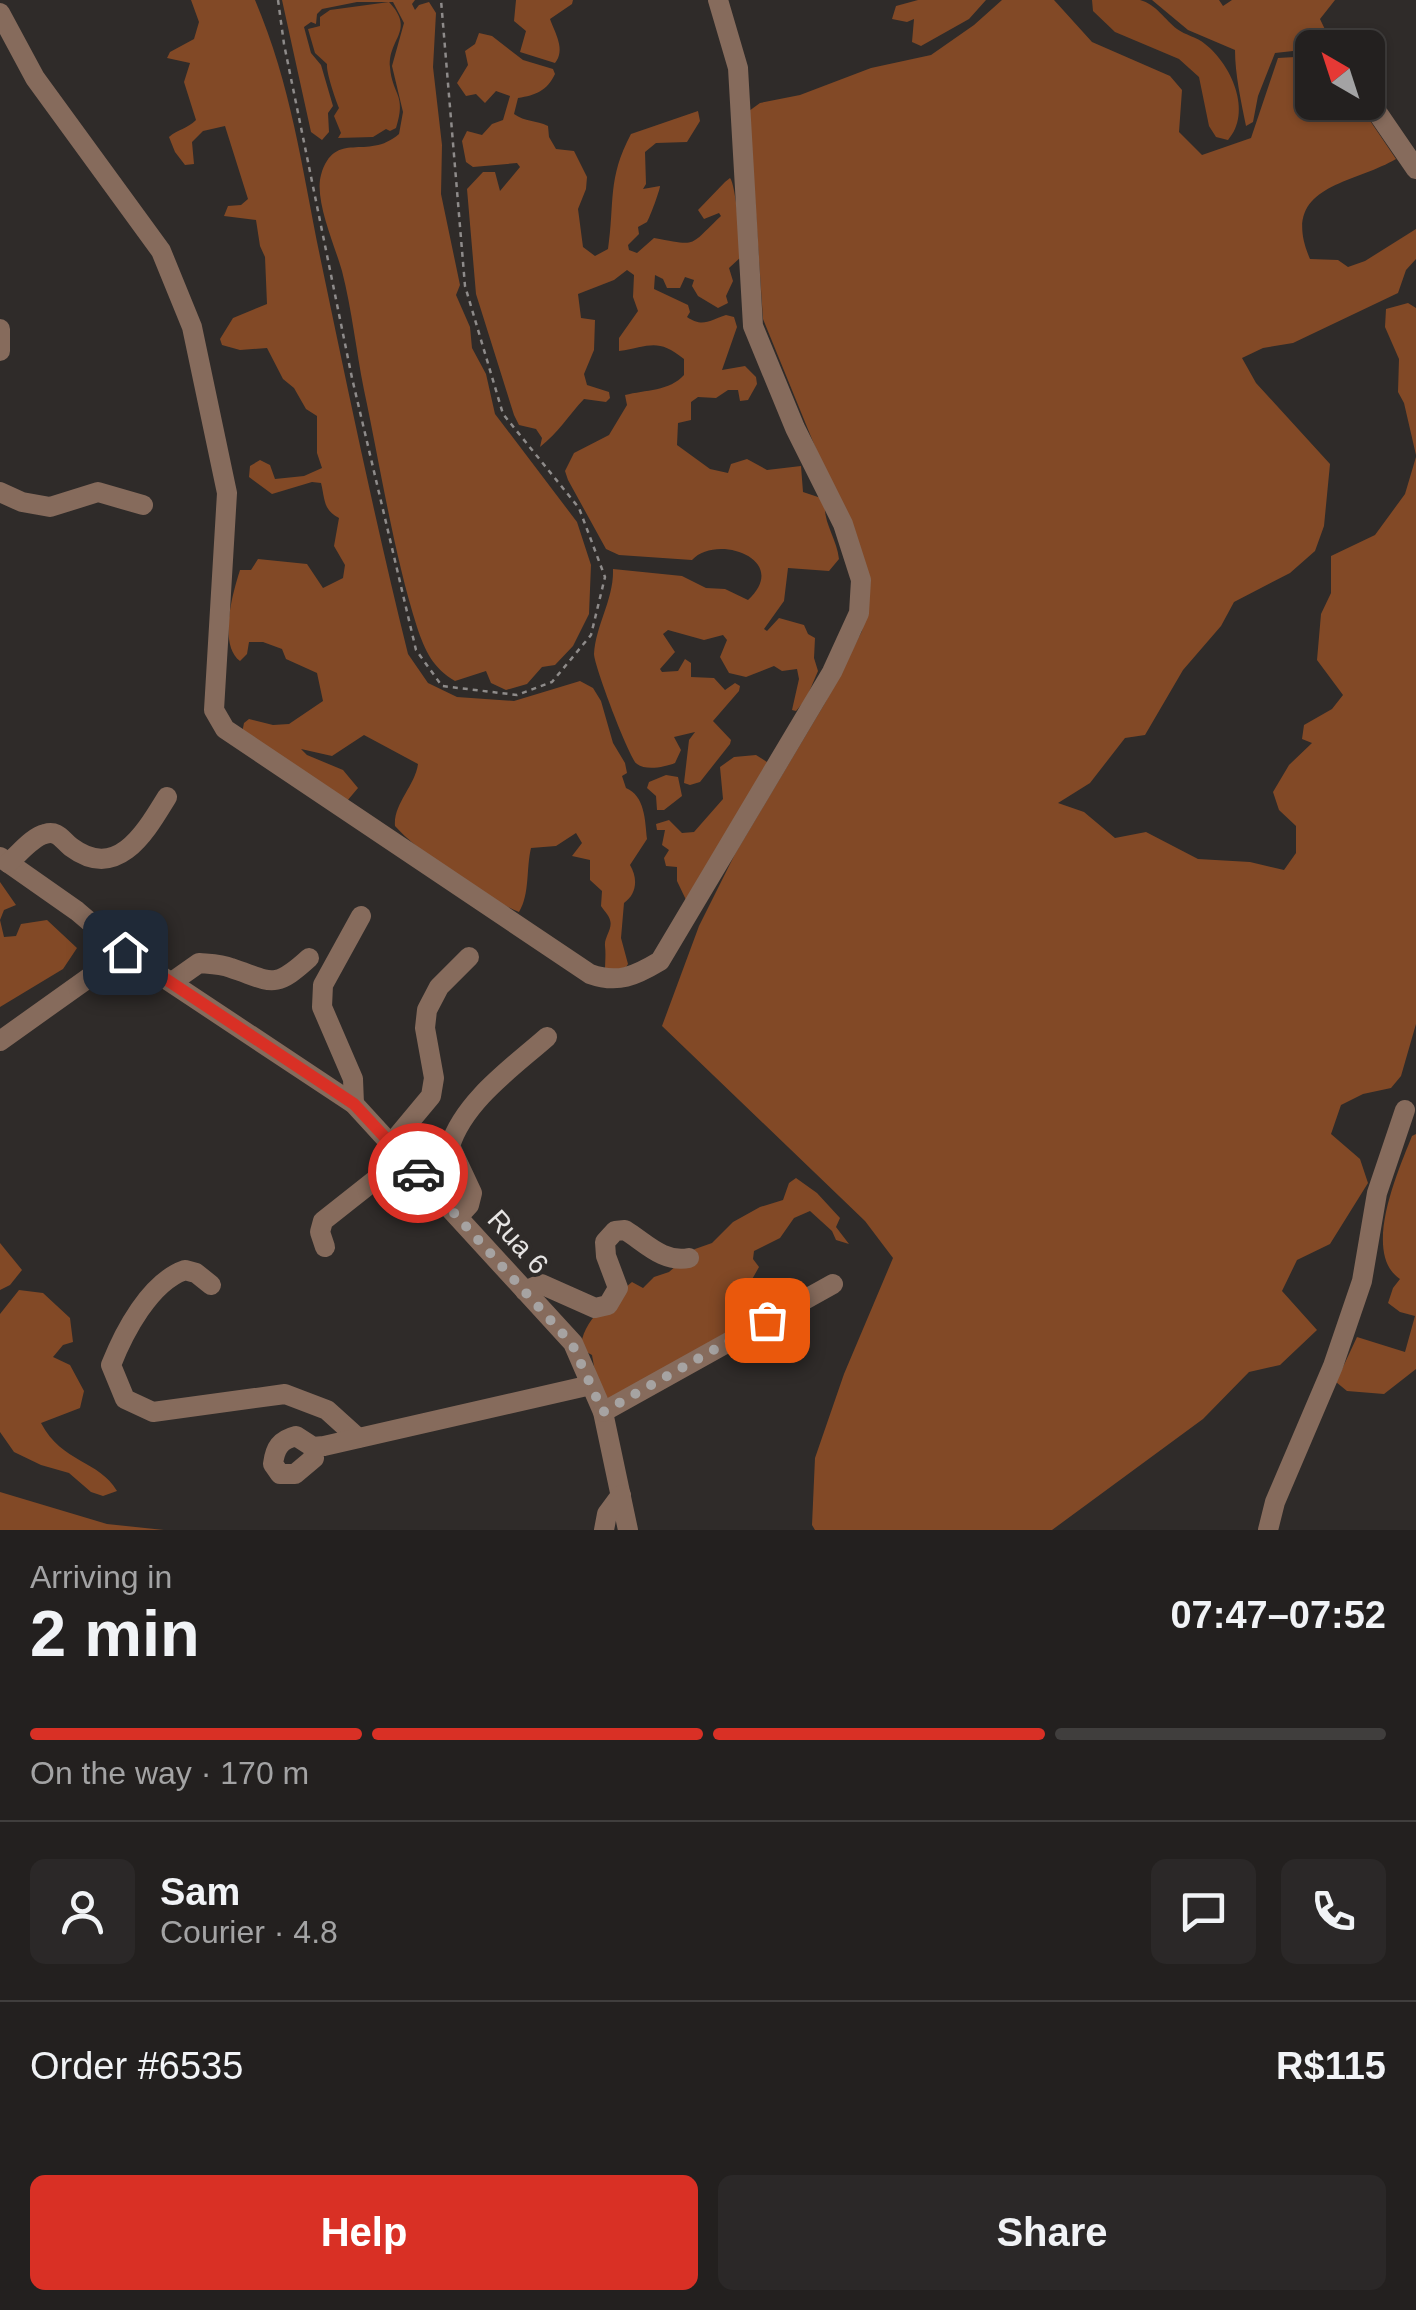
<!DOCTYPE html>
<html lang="en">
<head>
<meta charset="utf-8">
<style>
  body { margin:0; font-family:Helvetica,sans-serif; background:#2b2828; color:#f1f3f6; height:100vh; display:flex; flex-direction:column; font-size:38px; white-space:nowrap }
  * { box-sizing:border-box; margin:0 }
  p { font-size:32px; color:#a3a3a4 }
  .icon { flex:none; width:55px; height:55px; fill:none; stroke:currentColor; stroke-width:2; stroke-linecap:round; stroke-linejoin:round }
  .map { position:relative; height:1530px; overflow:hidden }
  .details { display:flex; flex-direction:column; background:#23201f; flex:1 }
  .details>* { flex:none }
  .needle { width:65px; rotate:321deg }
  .buttons { position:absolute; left:1295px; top:30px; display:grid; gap:20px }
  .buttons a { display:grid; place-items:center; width:90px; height:90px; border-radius:15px; background:#23201f; box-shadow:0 2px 8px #0004,0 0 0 2px #403e3d; font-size:50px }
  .pin { position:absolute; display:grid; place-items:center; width:85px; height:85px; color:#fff; margin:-42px; border-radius:20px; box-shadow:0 5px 15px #0006 }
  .courier { position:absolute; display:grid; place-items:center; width:100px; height:100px; margin:-50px; border:8px solid #d93025; border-radius:50%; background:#fff; color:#222; box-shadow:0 2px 12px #0007 }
  .overview em { font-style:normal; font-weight:700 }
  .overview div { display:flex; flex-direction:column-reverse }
  .overview { display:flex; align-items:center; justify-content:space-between; height:170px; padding:0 30px }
  h1 { font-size:65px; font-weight:700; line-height:75px }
  .bar { display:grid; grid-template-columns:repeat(4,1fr); gap:15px 10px; align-content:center; height:120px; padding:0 30px }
  .bar i { height:12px; border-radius:8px; background:#403e3d }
  .bar .selected { background:#d93025 }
  .bar p { grid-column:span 4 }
  .line { display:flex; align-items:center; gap:25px; padding:0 30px; border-top:2px solid #403e3d }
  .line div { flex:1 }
  .round { display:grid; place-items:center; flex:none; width:105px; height:105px; border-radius:15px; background:#2b2828 }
  .button { display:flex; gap:20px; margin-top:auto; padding:20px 30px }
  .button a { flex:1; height:115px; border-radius:15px; background:#d93025; color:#fff; font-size:40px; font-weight:700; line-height:115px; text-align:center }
  .button a+a { background:#2b2828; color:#f1f3f6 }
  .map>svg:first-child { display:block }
  .forest { fill:#824926 }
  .water { fill:#7e4522 }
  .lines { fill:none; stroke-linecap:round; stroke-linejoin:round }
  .path { stroke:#8e8b8a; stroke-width:2.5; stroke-dasharray:5 5; stroke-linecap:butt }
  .minor { stroke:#866b5c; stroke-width:20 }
  .done { stroke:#a6a3a2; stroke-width:10; stroke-dasharray:0 18 }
  .route { stroke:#d93025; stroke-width:12 }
  .labels { text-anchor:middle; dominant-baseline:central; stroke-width:8; stroke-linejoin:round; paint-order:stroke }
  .street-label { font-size:28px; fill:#e6e4e3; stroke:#2f2b29 }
</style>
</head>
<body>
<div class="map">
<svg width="1416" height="1530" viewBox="0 0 1416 1530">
  <rect width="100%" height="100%" fill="#2f2b29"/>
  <g class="forest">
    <path d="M191,0H255C293,90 302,171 322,266C349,395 376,525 408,654L428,683L457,697L514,701L580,681L593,688L601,701L613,743L625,763L627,773L622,776L626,788C645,796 645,820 647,839L630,865C638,878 637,894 624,903L621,938L628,964L623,972L605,971C605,962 606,955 605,946C604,937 613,929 610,920C609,915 604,911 601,906L602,891L590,880V860L572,856L582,843L576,833L556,846L531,848C526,869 530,894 519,912C485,898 419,853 395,826C393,804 415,786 418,764L364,735L332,756L301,749L307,755L343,770L358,788L347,801L242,733L244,723L249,719L273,725L289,724L323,701L317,673L286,659L282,649L263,642H249L247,654L240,661C218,645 233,592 240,570H251L258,559L307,564L323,588L343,578L345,565L334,546L339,518C323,510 325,499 321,483L312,482L272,494L249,477L250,466L260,460L270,465L275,479L304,476L322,468L317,453V416L306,409L294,388L283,379L267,348L240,350L222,345L220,339L233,318L267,304L265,257L260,246L256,220L224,216L228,206L241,205L248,199L225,126L203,131L192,142L194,164L185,165L175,152L169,137C178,129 187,129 196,120L184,82L190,63L167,58L170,52L194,39L199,22Z"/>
    <path d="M282,0H415L412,4L415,10L419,5L429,2L436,13L433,67L442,145L441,194L460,285L456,295L470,327L472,348L486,374L495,414L577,522L591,565L589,614L573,646L555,665L542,667L527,684L506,690L491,683L486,671L455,681C433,668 425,651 417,627C394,555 380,465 364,390C356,350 352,310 342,271C335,246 314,200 321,175C335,128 367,162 399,134L403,112L392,66L404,23L393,2H357L322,9L317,14L316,24L311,22L304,27L311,53L321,65L333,106L328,113L329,132L322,140L311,132Z"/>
    <path d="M516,0H573L572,4L550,19C555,33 566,50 555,63L520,52L526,31L514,21Z"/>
    <path d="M918,0H986L969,19L921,46L912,42L914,19L907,22L892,19L896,6Z"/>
    <path d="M1002,0H1054L1092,42L1170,76L1182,90L1179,132L1202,155L1251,138L1278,58L1312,56V102L1358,103L1396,159C1352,185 1278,185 1310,259L1338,260L1348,267L1365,261L1416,229V259L1406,270L1398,293L1293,343L1263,348L1242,358L1256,383L1330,464L1324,526L1315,551L1290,573L1234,602L1221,626L1183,670L1145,735L1125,738L1090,783L1058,803L1084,812L1115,838L1146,832L1198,859L1250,862L1284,870L1296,853V826L1279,810L1273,792L1289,765L1312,743L1302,739L1304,725L1332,709L1343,695L1317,660L1321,614L1331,593V556L1375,535L1405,494L1416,457V1024L1401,1076L1391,1088L1363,1094L1341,1105L1331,1134L1360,1159L1368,1183L1330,1244L1297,1260L1282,1291L1317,1330L1280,1365L1249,1372L1203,1419L1052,1530H815L812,1525L815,1458L844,1374L893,1258L865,1221L662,1026L699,926L735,854L825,703L862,631L869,579L763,319L749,111L760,103L800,95L871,68L931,55L974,25Z"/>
    <path d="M1152,0H1219L1223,6L1232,0H1335L1320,19L1330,40L1329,47L1275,53L1258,96L1253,122L1246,126C1241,101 1235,74 1235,50L1188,30Z"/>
    <path d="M479,33L492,36L523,60L553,69L555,74C547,91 536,95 518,98L514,114C525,122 536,120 548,126L549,137L556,149L574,151L587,177L586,189L578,209L583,247L595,256L608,249C615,202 607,179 631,134L698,111L700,121L687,142L656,143L645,152L646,184L643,189L660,186C660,190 650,217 647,222L638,227L639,234L628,245L629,250L637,253L654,238C699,246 688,247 721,216L719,213L704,219L698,210L725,182L730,178C736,185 740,241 742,256L729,268L733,281L726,296L728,303L718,308L698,296L692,286L694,280L685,277L680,288H667L663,279L655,275L654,289L688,305L690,312L687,317C703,328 710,320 726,315L734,317L737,327L722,370L745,366L756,377L757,384L748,400L740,401L738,390H728L716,398L698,397L691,402V420L678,423L677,445L710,469L728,473L731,464L747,459L767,470L801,466L803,492L821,498L825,503C823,523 837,539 839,559L829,571L788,568L784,601L764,629L767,631L779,618L804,625L808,634L815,638L814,658L818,671L806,699L796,711L792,710L799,679L797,669L782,671L774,666L746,677L729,673L720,657L727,640L723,635L704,640L668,630L663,634L675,652L660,669L662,672L678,671L685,659L691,663V677L714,678L725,690L735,683L740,686L739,691L713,721L731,740L730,744L700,782L690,785L684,783L689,740L695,732L674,737L681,750L675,763C665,767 646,771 637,764C629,758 594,665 594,654C596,624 614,599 613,569L682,576L706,588L725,589L748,600C792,559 716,533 692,560L619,555L606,549L568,480L565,471L574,453L609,435L627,405L625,395C645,390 670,391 684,375V359C657,337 649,347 619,351V338L638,311L633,297L634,275L627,270L614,280L578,294L581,318L595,320L594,350L584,374L587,385L609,392L610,398L606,402L584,399C568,416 558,433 540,447L542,438L536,429L519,425L514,415L476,294L467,189L483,172H495L500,191L520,167L517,163L473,167L466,162L462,141L467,131L482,135L492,124L503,120L510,96L496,91L485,103L476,94L466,96L457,83L468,65L465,51L475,44Z"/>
    <path d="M1408,303L1416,308V455L1404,403L1398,392L1399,359L1385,327L1386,309Z"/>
    <path d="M756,755L767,762L766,774L687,902L677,881V867L666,866L664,858L669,850L662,845L665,830H657L656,824L669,820L682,833L694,832L723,799L720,767L734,757Z"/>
    <path d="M666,775L678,777L682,796L664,810H657L656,796L647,788L649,782Z"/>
    <path d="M0,882L16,905L4,910L0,920L4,937L16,936L21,924L47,920L77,948L63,969L0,1007Z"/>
    <path d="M1416,1134V1369L1384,1394L1347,1391L1336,1382L1357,1337L1405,1352L1415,1316L1400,1312L1388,1303L1393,1288L1400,1279C1361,1253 1399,1169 1412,1136Z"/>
    <path d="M796,1178L817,1193L840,1218L836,1227L849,1244L836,1240L832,1231L810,1211L794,1218L780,1238L754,1251L753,1259L759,1267L746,1290L745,1305L753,1312C767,1304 770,1292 784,1285L796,1291L791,1299L611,1403L597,1383L592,1355L581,1349C581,1320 612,1299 632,1282L643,1288L654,1277L669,1272L695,1249L712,1243L733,1222L760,1207L783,1200L789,1183Z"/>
    <path d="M0,1243L22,1270L10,1285L0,1290Z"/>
    <path d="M19,1290L43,1293L70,1318L73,1342L63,1345L53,1357L70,1365L84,1391L80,1408L41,1423C62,1463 99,1460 117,1491L103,1496L91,1492L69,1473L41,1465L14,1452L0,1432V1314Z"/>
    <path d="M0,1492L107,1524L164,1530H0Z"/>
  </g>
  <g class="water">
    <path d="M1092,0C1107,0 1126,0 1140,0C1156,4 1165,20 1177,29C1185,35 1197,37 1205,44C1231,64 1253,112 1228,140L1216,137L1209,126L1199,77L1179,59L1115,32L1093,11Z"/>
    <path d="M389,2C416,31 388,38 390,67C392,95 407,94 396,128L390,131L386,129L373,137L338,138L341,133L334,116L339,108C335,98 326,72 327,64L315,53L308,29L320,26V17L330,10Z"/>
  </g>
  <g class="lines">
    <path class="path" d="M278,0L284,44L352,378L416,650L442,686L517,695L552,682L591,635L605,577L579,508L503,414L465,286L441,0"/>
    <g class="minor">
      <path d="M0,13L35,78L161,251L192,327L227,493L214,710L225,729L590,974C618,984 635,976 660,961L832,672L859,613L861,580L843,524L795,428L753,326L738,68L718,0"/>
      <path d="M1368,99L1416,169"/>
      <path d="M0,329V351"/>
      <path d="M0,492L22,502L50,507L98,492L143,505"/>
      <path d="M0,857L77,911L125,952L354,1104L573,1343L603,1412L628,1530"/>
      <path d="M8,863C19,854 32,837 45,834C58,830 62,840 71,847C118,882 146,831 167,797"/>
      <path d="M172,982L199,963C210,964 221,964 231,968C271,981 273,991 309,958"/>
      <path d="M0,1041L125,952"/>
      <path d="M354,1104L353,1079L322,1007L323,985L361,916"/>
      <path d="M391,1144L431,1096L434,1078L425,1028L427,1010L439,987L469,957"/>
      <path d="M458,1217L469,1205L472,1193L450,1146C464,1101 513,1067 547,1037"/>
      <path d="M325,1247L320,1232L323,1221L404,1157"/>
      <path d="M211,1285L196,1273L185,1270C150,1282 124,1332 111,1365L125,1399L153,1412L285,1394L327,1410L358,1438"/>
      <path d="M525,1291L541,1284L595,1308L608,1305L618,1288L606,1256L605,1242L615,1231L625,1230C646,1243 663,1263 689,1258"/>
      <path d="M603,1412L833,1284"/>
      <path d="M313,1447L314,1458L295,1474H280L273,1464C275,1448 280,1440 296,1436L313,1447L324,1446L591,1385"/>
      <path d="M604,1530L607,1514L621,1495"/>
      <path d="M1268,1530L1275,1502L1333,1366L1362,1281L1377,1193L1405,1110"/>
    </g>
  </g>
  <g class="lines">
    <path class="done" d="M418,1173L572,1344L603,1412L767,1320"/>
    <path class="route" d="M125,952L354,1104L418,1173"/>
  </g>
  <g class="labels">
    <g class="street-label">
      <text transform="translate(518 1242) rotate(48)">Rua 6</text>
    </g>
  </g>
</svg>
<div class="buttons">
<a><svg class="needle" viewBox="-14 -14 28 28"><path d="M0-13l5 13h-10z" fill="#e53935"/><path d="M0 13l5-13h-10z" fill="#a3a3a4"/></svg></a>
</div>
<div class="pin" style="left:767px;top:1320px;background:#ea580c"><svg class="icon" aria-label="bag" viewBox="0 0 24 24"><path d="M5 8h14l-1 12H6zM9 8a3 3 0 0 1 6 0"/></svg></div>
<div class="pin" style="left:125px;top:952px;background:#1f2937"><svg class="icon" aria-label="home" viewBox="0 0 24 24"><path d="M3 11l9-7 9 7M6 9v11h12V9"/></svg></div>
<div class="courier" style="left:418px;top:1173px"><svg class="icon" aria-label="car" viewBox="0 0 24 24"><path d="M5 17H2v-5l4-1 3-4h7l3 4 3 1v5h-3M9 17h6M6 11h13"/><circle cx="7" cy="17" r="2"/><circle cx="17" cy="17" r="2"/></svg></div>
</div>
<section class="details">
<div class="overview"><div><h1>2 min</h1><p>Arriving in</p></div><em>07:47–07:52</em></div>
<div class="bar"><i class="selected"></i><i class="selected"></i><i class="selected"></i><i></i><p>On the way · 170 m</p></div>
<div class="line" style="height:180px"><a class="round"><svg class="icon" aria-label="person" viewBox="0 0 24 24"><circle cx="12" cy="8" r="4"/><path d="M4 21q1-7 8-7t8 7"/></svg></a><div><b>Sam</b><p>Courier · 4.8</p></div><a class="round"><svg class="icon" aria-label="chat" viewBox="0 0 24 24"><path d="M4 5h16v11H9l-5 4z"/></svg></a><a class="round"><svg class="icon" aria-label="phone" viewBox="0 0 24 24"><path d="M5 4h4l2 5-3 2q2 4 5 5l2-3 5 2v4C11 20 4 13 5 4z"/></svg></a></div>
<div class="line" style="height:130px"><div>Order #6535</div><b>R$115</b></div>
<div class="button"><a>Help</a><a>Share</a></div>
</section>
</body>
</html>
